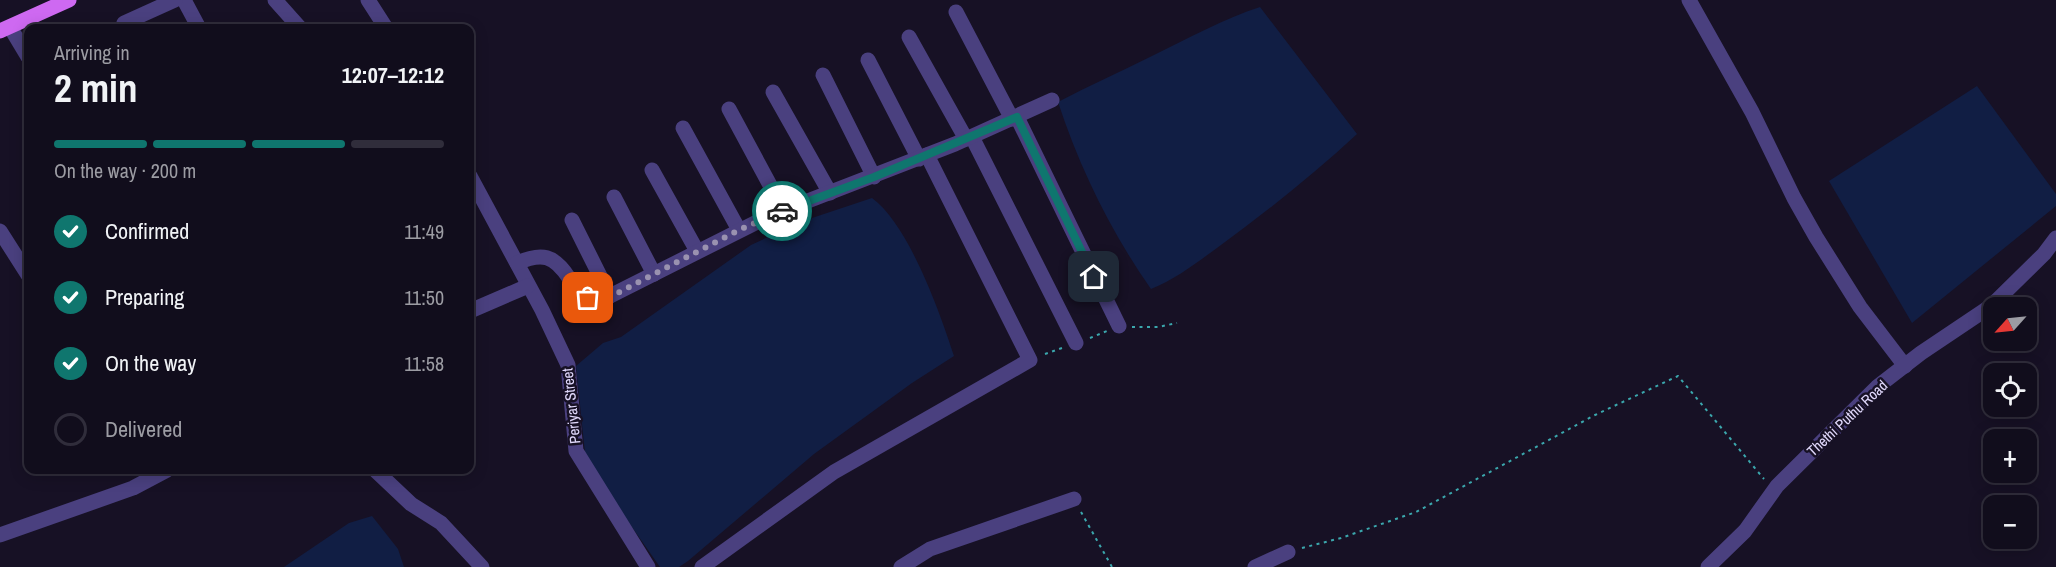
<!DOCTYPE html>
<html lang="en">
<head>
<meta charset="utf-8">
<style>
  body { margin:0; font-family:"Archivo Narrow",sans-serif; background:#1e1b29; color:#f1f3f6; height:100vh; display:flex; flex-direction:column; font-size:22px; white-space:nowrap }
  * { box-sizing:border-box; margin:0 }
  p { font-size:20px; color:#9c9ca3 }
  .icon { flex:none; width:33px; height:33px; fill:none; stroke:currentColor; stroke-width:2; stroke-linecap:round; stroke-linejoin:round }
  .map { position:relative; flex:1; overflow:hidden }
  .details { position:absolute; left:24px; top:24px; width:450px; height:450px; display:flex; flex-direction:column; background:#110d1c; border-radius:12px; box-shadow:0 3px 15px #0003,0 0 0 2px #302d3b }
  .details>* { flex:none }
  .needle { width:39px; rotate:243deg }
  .buttons { position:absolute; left:1983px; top:297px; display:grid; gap:12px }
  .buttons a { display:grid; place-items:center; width:54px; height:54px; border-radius:12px; background:#110d1c; box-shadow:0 3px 15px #0003,0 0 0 2px #302d3b; font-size:30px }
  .pin { position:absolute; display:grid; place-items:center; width:51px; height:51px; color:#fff; margin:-26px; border-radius:12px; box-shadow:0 3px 9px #0006 }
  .courier { position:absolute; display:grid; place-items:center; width:60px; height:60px; margin:-30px; border:4px solid #0f766e; border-radius:50%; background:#fff; color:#222; box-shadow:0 2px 8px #0007 }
  .headline em { font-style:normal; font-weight:700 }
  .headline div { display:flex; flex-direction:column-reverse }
  .headline { display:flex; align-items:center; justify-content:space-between; height:102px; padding:0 30px }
  h1 { font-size:39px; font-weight:700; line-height:45px }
  .bar { display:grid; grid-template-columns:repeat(4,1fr); gap:9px 6px; align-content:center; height:72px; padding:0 30px }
  .bar i { height:8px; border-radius:4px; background:#302d3b }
  .bar .selected { background:#0f766e }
  .bar p { grid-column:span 4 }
  ol { padding:0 30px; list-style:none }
  li { display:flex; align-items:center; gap:18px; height:66px }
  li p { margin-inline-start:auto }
  li .icon { padding:6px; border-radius:50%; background:#0f766e; color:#fff; stroke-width:4 }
  li:last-child { color:#9c9ca3 }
  li i { width:33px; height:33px; border:3px solid #302d3b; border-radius:50% }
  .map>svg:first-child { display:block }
  .water { fill:#111e44 }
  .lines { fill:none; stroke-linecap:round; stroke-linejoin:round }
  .path { stroke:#3ba7ad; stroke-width:2; stroke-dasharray:3 4.5; stroke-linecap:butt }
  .minor { stroke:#4a407f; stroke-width:15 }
  .primary { stroke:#ce69f1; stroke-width:15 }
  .done { stroke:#9a92b0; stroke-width:6; stroke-dasharray:0 10.8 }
  .route { stroke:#0f766e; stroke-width:8 }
  .labels { text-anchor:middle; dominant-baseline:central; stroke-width:5; stroke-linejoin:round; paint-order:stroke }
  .street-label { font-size:15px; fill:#e0d8fb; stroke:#171125 }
</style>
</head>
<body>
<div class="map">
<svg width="2056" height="567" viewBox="0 0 2056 567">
  <rect width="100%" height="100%" fill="#171125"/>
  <g class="water">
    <path d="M1260,7L1357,134C1313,175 1266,212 1217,248C1196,263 1176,279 1151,289C1111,232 1080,169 1058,102C1090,85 1122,71 1154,55C1189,38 1223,19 1260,7Z"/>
    <path d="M1977,86L2056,194V206L1912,323L1829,181Z"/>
    <path d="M872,198C909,225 940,313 954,356L912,383L814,454L688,561L679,567H660L622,513L585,453L576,366L603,343L621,337L751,245L800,222Z"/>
    <path d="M372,516L398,549L404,567H284L349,523Z"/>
  </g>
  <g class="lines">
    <g class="path">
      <path d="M1132,327H1158L1177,323"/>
      <path d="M1090,338L1107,331"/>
      <path d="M1045,354L1062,348"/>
      <path d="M1081,512L1112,567"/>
      <path d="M1302,548L1341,538L1416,512L1595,415L1678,376L1764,479"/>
    </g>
    <g class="minor">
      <path d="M184,0L199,28"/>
      <path d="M275,0L300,28"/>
      <path d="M368,0L386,28"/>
      <path d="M1689,0L1752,112L1794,198L1816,237L1860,307L1905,366"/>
      <path d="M956,12L1012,119"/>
      <path d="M124,23L175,0"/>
      <path d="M10,27L28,57"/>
      <path d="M909,37L966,139"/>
      <path d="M868,60L919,159"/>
      <path d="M823,75L874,177"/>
      <path d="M773,92L830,193"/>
      <path d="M729,109L784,211"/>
      <path d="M1017,117L1119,326"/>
      <path d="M683,128L739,230"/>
      <path d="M972,137L1076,343"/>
      <path d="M652,170L697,251"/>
      <path d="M470,176L542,310L568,365L576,451L648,567"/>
      <path d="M614,197L654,274"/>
      <path d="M572,220L610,296"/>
      <path d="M0,231L28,275"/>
      <path d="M517,263C542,252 554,255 569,278C573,285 576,293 583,297C590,300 599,299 606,298L769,216L955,144L1052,100"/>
      <path d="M470,311L528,286"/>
      <path d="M375,470L411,504L441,523L482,567"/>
      <path d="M0,535L133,488L167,470"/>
      <path d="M702,567L834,472L1030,360L927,155"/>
      <path d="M901,567L930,549L1074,499"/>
      <path d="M1255,567L1288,552"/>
      <path d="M1708,567L1745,531L1777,486L1877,387L1921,353L1991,306L2044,254L2056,238"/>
    </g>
    <path class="primary" d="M0,31L69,0"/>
  </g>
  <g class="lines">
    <path class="done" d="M588,298L610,297L739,230L782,211"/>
    <path class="route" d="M782,211L874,177L1017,117L1094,277"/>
  </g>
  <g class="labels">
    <g class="street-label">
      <text transform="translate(571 406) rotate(-96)">Periyar Street</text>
      <text transform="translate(1847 418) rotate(-43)">Thethi Puthu Road</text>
    </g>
  </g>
</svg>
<div class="buttons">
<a><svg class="needle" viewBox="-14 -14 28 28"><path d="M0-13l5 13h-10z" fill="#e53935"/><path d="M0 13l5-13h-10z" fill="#9c9ca3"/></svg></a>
<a><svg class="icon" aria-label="locate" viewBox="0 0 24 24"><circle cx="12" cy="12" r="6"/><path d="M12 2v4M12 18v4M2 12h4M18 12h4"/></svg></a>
<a>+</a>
<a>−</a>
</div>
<div class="pin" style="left:588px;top:298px;background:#ea580c"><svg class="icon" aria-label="bag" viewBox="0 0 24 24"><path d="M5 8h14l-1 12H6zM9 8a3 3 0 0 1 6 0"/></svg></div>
<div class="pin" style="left:1094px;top:277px;background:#1f2937"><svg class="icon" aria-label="home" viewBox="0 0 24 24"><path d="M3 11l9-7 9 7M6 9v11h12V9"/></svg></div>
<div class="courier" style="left:782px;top:211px"><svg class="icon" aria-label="car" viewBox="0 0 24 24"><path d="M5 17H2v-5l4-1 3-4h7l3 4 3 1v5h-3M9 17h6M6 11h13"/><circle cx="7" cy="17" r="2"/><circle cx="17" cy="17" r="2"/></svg></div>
<section class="details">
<div class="headline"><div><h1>2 min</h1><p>Arriving in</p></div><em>12:07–12:12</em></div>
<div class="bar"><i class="selected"></i><i class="selected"></i><i class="selected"></i><i></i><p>On the way · 200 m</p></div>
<ol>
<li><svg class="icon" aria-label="check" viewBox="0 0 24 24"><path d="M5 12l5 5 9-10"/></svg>Confirmed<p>11:49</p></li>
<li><svg class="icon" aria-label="check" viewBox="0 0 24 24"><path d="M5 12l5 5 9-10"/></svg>Preparing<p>11:50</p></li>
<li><svg class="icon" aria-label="check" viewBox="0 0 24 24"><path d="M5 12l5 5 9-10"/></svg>On the way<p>11:58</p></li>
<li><i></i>Delivered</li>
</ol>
</section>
</div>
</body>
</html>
